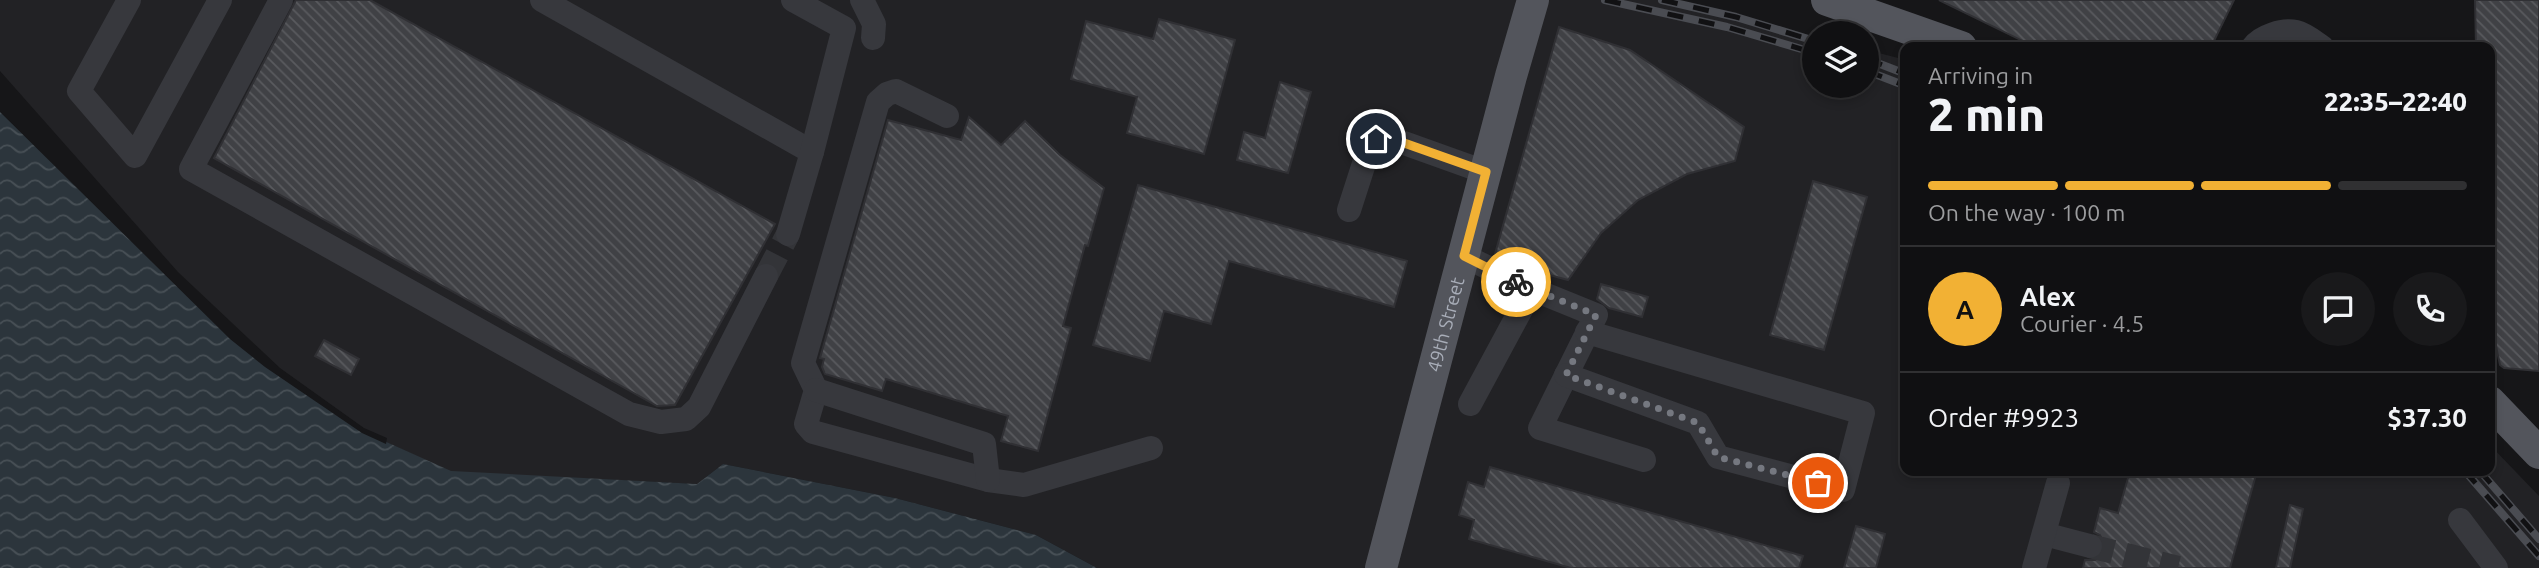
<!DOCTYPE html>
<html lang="en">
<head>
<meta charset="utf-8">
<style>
  body { margin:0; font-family:Ubuntu,sans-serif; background:#19191b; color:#f1f3f6; height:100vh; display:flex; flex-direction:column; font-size:26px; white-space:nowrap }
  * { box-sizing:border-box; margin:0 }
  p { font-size:23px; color:#9c9d9f }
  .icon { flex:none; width:38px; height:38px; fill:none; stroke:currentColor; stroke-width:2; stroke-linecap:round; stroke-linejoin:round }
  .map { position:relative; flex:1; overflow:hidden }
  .drawer { position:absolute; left:1900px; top:42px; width:595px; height:434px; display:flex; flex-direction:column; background:#101012; border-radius:14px; box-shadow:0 4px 10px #0003,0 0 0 2px #303032 }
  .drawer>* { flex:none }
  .controls { position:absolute; left:1802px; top:21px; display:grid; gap:14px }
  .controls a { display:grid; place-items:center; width:77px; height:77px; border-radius:50%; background:#101012; box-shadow:0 4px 10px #0003,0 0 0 2px #303032; font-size:35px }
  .pin { position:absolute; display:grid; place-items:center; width:60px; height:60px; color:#fff; margin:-30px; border:4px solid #fff; border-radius:50%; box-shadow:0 2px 7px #0007 }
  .courier { position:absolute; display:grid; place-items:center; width:70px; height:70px; margin:-35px; border:5px solid #f2b134; border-radius:50%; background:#fff; color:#222; box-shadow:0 2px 9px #0007 }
  .headline em { font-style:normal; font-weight:800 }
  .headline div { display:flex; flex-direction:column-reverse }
  .headline { display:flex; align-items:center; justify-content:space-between; height:119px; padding:0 28px }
  h1 { font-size:46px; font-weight:800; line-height:52px }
  .bar { display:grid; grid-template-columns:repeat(4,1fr); gap:10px 7px; align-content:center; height:84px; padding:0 28px }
  .bar i { height:9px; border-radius:5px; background:#303032 }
  .bar .current { background:#f2b134 }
  .bar p { grid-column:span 4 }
  .line { display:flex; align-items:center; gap:18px; padding:0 28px; border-top:2px solid #303032 }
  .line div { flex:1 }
  .round { display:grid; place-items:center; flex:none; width:74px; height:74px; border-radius:37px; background:#19191b }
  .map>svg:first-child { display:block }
  .built { fill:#222225 }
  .water { fill:url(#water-waves) }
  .pier { fill:#161618 }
  .building { fill:url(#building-back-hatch); stroke:#303034; stroke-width:2 }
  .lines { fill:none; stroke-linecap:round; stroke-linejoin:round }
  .minor-tunnel { stroke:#333438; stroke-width:24; stroke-dasharray:24 12; stroke-linecap:butt }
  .minor { stroke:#37383d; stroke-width:24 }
  .major { stroke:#53555c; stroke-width:32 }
  .rail-casing { stroke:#4a4c52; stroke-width:8 }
  .rail { stroke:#111113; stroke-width:5; stroke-dasharray:16; stroke-linecap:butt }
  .done { stroke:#757880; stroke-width:7; stroke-dasharray:0 12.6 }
  .route { stroke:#f2b134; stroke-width:9 }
  .labels { text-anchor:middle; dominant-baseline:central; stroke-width:5; stroke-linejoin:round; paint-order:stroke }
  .street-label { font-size:19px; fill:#a8adb8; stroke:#111113 }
</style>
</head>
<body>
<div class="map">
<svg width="2539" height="568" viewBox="0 0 2539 568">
  <defs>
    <pattern id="water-waves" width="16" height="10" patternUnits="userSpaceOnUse" patternTransform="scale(1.75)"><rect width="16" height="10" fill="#2c353c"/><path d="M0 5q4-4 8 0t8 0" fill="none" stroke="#485056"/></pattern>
    <pattern id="building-back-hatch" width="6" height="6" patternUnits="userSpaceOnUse" patternTransform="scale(1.75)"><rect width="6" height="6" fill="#404145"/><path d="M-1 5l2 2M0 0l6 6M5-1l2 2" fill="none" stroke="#595a5e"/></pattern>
  </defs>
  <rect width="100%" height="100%" fill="#161618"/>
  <path class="built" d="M0,0H1661L1815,38V86H1867V50L1906,60V471H2490V445L2539,496V568H1097L1036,535L895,498L723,464L697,484L451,472L362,431L278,371L176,275L0,74Z"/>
  <path class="water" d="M0,74L176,275L278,371L362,431L451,471L697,484L723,464L895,498L1036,535L1097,568H0Z"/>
  <path class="pier" d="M0,71L178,272L280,368L364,428L387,438L386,444L362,433L265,367L230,339L0,112Z"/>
  <g class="building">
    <path d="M296,0H370L775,224L675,405L657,406L214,158Z"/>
    <path d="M1939,0H2234L2211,47H2035Z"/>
    <path d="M2475,0H2539V371L2504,368L2500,365L2491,323L2490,47H2476Z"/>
    <path d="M1159,19L1235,40L1204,154L1127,133L1137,97L1071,79L1086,21L1153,39Z"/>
    <path d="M1559,27L1630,50L1744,127L1735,161L1687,174L1638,200L1601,233L1568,280L1520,267L1495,254Z"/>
    <path d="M1280,82L1311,92L1288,173L1237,160L1244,132L1265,138Z"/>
    <path d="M969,117L1001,145L1025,121L1060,155L1104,188L1088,246L1085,245L1063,326L1071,328L1038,451L1001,441L1008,416L886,379L882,391L825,374L822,367L824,359L820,358L888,120L961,140Z"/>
    <path d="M1813,181L1867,197L1824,350L1770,335Z"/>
    <path d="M1138,185L1407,261L1394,307L1229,261L1211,324L1164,311L1150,361L1093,345Z"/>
    <path d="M1601,284L1648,297L1642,317L1609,308L1597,299Z"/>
    <path d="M324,340L359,359L351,375L315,356Z"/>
    <path d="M1490,467L1803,556L1799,568H1571L1469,539L1474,520L1459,515L1468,482L1484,487Z"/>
    <path d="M2130,471H2257L2230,568H2083L2085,560H2095L2104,550V541L2100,535L2094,532L2100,508L2118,513Z"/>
    <path d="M2290,505L2303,509L2290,568H2276Z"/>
    <path d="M1856,526L1885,534L1876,568H1844Z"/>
  </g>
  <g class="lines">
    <g class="minor-tunnel">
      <path d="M766,276L788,234"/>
      <path d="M2090,546L2178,568"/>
    </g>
    <g class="minor">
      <path d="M129,0L79,91L135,156L220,0"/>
      <path d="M281,0L191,169L629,414L661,422L686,419L699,407L766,276"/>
      <path d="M542,0L812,152"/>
      <path d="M862,0L874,24L873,38"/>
      <path d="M2253,47C2261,36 2283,29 2296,32C2305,34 2315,42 2322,47"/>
      <path d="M947,116L896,91L887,94L878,102L803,363L816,390L806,424L813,432L988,480L1024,485L1151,448"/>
      <path d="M1349,210L1369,148L1376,139L1390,138L1485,172"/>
      <path d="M788,234L812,152L844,28L793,0"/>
      <path d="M1464,256L1532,289L1470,404"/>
      <path d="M1532,289L1596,315L1540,428L1644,460"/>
      <path d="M1566,375L1698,423L1718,457L1843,490L1863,413L1587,332"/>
      <path d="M816,390L984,444L988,480"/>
      <path d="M2460,520L2496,568"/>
      <path d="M2044,534L2090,546"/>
      <path d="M2034,568L2058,483"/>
    </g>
    <g class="major">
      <path d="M1827,0L1961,47"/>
      <path d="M2490,402L2539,453"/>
      <path id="s1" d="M1381,568L1511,76L1533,0"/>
    </g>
    <defs>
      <g id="rail">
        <path d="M1605,0L1727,27L1815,53"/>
        <path d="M1662,0L1736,17L1815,41"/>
        <path d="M1867,59L1906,74"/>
        <path d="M1867,71L1906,86"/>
        <path d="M2465,471L2539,556"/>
        <path d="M2480,471L2539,539"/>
      </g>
    </defs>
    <use href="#rail" class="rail-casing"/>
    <use href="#rail" class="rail"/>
  </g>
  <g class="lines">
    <path class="done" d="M1516,282L1596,315L1566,375L1698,423L1718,457L1818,483"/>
    <path class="route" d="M1376,139L1390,138L1486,172L1464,256L1516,282"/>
  </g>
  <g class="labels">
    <g class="street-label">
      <text stroke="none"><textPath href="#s1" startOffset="252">49th Street</textPath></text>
    </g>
  </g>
</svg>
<div class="controls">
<a><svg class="icon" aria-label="layers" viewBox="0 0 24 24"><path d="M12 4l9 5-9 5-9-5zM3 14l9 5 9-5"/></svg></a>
</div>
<div class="pin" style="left:1818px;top:483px;background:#ea580c"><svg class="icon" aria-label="bag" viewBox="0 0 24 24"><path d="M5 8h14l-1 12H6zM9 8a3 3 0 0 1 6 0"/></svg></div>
<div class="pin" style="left:1376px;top:139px;background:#1f2937"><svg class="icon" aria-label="home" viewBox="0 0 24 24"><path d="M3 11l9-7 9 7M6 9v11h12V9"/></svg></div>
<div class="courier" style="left:1516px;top:282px"><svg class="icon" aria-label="bike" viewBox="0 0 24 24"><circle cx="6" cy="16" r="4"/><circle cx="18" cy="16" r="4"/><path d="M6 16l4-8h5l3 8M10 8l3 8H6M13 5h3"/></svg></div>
<section class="drawer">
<div class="headline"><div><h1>2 min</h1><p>Arriving in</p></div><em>22:35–22:40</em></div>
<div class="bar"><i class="current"></i><i class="current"></i><i class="current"></i><i></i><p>On the way · 100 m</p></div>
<div class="line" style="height:126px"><b class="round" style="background:#f2b134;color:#111">A</b><div><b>Alex</b><p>Courier · 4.5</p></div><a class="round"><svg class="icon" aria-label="chat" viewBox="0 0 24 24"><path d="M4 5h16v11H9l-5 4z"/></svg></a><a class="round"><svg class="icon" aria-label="phone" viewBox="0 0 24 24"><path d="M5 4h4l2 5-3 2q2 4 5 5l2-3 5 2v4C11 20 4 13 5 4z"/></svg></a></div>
<div class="line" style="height:91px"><div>Order #9923</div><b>$37.30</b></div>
</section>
</div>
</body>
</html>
